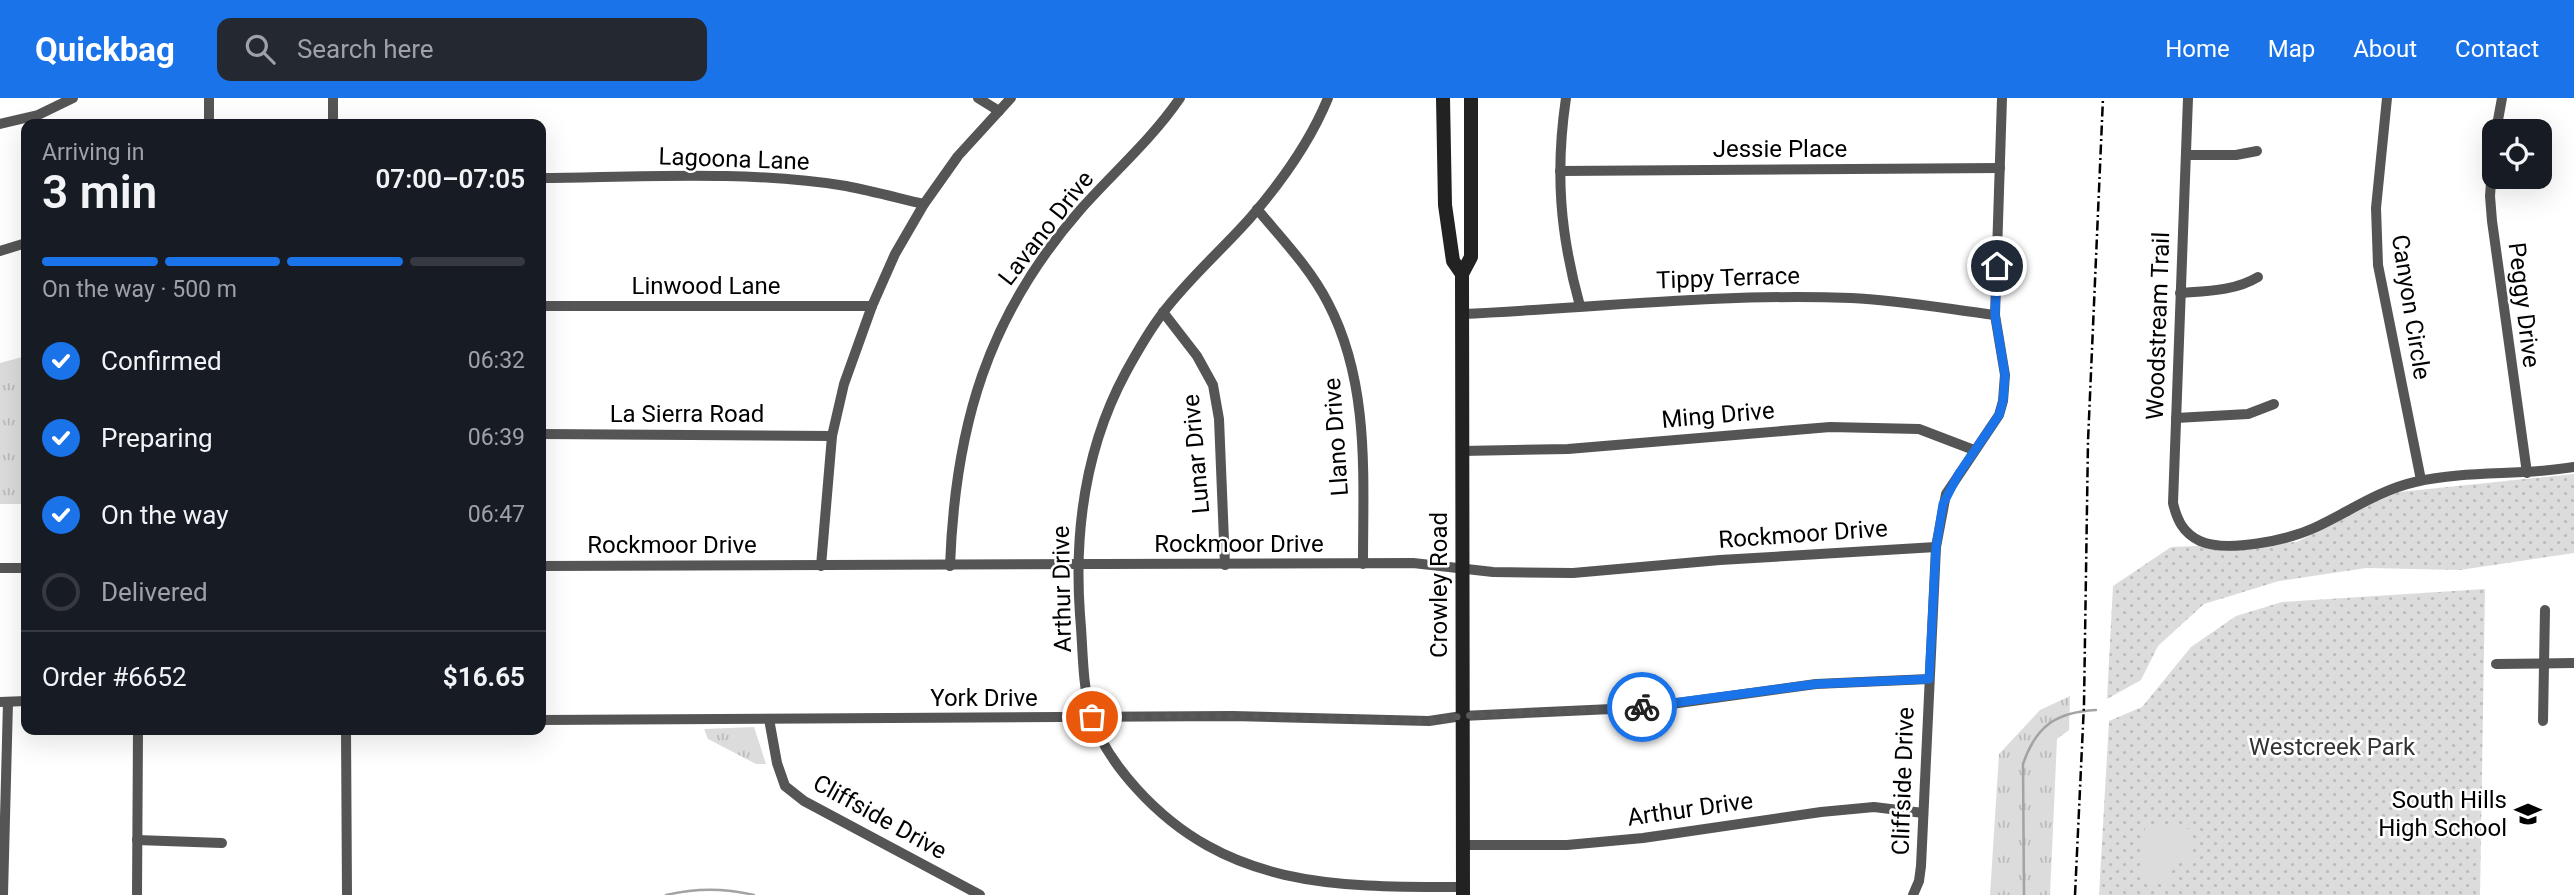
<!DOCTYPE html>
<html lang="en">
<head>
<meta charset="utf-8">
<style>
  body { margin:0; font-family:Roboto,sans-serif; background:#242831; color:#f1f3f6; height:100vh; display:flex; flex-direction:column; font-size:26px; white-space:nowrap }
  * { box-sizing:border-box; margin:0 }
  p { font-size:23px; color:#9ea1a6 }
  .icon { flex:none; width:38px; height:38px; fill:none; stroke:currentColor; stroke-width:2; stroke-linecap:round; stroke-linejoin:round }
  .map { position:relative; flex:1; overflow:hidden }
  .details { position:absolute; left:21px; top:21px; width:525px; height:616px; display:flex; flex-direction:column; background:#171b24; border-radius:14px; box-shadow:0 7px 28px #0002 }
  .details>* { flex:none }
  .tools { position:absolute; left:2482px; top:21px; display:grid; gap:14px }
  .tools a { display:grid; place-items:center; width:70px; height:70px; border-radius:14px; background:#171b24; box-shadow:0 7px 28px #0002; font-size:35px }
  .pin { position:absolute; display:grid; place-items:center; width:60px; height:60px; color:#fff; margin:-30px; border:4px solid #fff; border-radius:50%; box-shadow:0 2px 7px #0007 }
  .courier { position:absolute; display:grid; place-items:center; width:70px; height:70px; margin:-35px; border:5px solid #1a73e8; border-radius:50%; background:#fff; color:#222; box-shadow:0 2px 9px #0007 }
  .overview em { font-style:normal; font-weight:600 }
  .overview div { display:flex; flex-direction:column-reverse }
  .overview { display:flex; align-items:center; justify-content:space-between; height:119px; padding:0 21px }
  h1 { font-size:46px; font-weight:600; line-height:52px }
  .bar { display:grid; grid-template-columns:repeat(4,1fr); gap:10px 7px; align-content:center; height:84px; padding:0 21px }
  .bar i { height:9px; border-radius:5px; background:#363941 }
  .bar .current { background:#1a73e8 }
  .bar p { grid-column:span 4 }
  .line { display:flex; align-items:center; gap:18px; padding:0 21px; border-top:2px solid #363941 }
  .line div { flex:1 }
  ol { padding:0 21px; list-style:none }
  li { display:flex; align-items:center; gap:21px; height:77px }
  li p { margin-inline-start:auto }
  li .icon { padding:7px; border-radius:50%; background:#1a73e8; color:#fff; stroke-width:4 }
  li:last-child { color:#9ea1a6 }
  li i { width:38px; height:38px; border:4px solid #363941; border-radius:50% }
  header { display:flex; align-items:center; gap:42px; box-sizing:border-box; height:98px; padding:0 35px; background:#1a73e8; color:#fff }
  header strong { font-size:33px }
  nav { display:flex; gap:38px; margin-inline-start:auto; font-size:24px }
  .search { width:490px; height:63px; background:#242831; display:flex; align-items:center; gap:18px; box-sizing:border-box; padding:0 24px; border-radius:14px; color:#9ea1a6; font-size:26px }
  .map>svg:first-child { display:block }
  .grass { fill:url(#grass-tufts) }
  .park { fill:url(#park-dots) }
  .garden { fill:#dcdcdc }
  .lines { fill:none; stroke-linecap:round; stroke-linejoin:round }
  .stream { stroke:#a3a3a3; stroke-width:2.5 }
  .minor { stroke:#555; stroke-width:10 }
  .secondary { stroke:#222; stroke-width:14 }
  .rail { stroke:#000; stroke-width:2.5; stroke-dasharray:10 3.5 2 3.5; stroke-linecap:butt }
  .done { stroke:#595959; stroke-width:7; stroke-dasharray:0 12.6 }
  .route { stroke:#1a73e8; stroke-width:9 }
  .labels { text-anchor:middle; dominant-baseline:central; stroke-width:5; stroke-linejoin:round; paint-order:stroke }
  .street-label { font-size:24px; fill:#000; stroke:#fff }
  .park-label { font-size:24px; fill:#333; stroke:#fff }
  .poi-label { font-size:24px; fill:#000; stroke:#fff; text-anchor:end }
</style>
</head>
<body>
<header>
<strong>Quickbag</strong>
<div class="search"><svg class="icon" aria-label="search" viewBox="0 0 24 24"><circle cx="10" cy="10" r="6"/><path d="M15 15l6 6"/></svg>Search here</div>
<nav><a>Home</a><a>Map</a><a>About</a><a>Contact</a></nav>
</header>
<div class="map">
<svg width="2574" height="797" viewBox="0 0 2574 797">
  <defs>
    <pattern id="grass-tufts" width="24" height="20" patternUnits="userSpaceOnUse" patternTransform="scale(1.75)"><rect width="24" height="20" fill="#dcdcdc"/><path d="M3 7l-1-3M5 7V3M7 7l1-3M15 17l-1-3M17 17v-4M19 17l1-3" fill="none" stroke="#bbb"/></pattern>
    <pattern id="park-dots" width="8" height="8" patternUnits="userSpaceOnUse" patternTransform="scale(1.75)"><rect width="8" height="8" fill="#dcdcdc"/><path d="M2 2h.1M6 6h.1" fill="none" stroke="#bbb" stroke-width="1.8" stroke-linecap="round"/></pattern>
  </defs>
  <rect width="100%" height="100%" fill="#fff"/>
  <g class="grass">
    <path d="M26,258V406H0V265Z"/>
    <path d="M2070,598L2069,632L2057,641L2050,797H1990L1999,656L2040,612Z"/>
    <path d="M754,629L766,666H756L708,641L704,631Z"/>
  </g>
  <g class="park">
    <path d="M2574,376V455L2460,472L2366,470L2279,483L2204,506L2158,548L2141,582L2107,601L2113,488L2171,449L2297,444L2340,422L2380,396Z"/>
    <path d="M2485,491L2480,797H2099L2109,623L2142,609L2191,549L2236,518L2282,504Z"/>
  </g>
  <path class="garden" d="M2145,729L2190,731L2189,764L2169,763V783L2142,782Z"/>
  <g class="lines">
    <g class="stream">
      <path d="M666,797C697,790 723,790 754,797"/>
      <path d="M2024,797L2023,666C2036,628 2056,614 2096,612"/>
    </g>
    <g class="minor">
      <path d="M209,0V26"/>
      <path d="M978,0L999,13"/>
      <path d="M1328,0C1310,44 1282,83 1251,119C1222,152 1188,181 1162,216C1149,233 1137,254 1126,274C1086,348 1074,433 1080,517C1083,548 1082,583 1090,613C1098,643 1117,669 1137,691C1228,791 1339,789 1463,789"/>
      <path d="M1566,0C1555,74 1560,136 1580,208"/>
      <path d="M2188,0L2173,405C2177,422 2183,435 2200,443C2227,455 2288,442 2314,430C2347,415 2379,392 2415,384C2467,372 2522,378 2574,369"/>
      <path d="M2387,0L2376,110L2378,167L2421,382"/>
      <path d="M0,26L38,17L73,0"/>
      <path d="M333,26V0"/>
      <path d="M2496,33L2502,0"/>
      <path d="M2494,44L2490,98L2492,123L2527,375"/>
      <path d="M2186,57H2236L2257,53"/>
      <path d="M1560,73L2000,70"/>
      <path d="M541,80C639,79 749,72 846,88C872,93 898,100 924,106"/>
      <path d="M1257,111C1282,141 1310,170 1328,205C1370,285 1363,378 1363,466"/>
      <path d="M0,153L26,145"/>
      <path d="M2180,195C2207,193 2235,193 2258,179"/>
      <path d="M541,208H872"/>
      <path d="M1163,214L1197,258L1213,287L1219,321L1225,467"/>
      <path d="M1462,216C1592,210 1721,195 1851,200C1899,202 1947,211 1995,217"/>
      <path d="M2176,320L2248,316L2274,306"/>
      <path d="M541,336L832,338"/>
      <path d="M1462,353L1568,351L1830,329L1919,331L1974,352"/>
      <path d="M541,468L1413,465L1493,474L1573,475L1720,462L1936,449"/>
      <path d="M821,468L832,338L844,286L872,208L895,156L924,106L958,58L1011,0"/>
      <path d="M950,468C955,329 987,218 1081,111C1114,74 1152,41 1180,0"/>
      <path d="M0,470H26"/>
      <path d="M2496,566L2574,565"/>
      <path d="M0,604L26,603"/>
      <path d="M769,621L777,665L785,688L804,703L980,797"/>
      <path d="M541,622L1233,618L1429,623L1462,618L1612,611L1671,606L1816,586L1929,581"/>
      <path d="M2543,623L2545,512"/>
      <path d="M346,632L347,797"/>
      <path d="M137,742L222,745"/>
      <path d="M1463,747H1567L1643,740L1821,714L1874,709L1923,715"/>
      <path d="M3,797L8,604"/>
      <path d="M137,797L138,632"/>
      <path d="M1913,797L1919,783L1921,768L1936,449L1946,396L1999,317L2003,303L2005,277L1995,217L2002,0"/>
    </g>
    <g class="secondary">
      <path d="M1443,0L1445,107L1453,163L1462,176"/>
      <path d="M1463,797L1462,176L1471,159V0"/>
    </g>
    <path class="rail" d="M2075,797L2084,606L2088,343L2103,0"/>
  </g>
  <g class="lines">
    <path class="done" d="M1092,619L1233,618L1429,623L1462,618L1642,609"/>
    <path class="route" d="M1642,609L1816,586L1929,581L1936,449L1943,406L1958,377L1999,317L2003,303L2005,277L1995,217L1997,168"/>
  </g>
  <defs>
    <symbol id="school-bare" viewBox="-9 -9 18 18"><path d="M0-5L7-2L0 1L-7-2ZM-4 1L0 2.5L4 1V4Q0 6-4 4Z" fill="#000" stroke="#fff" stroke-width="2.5" paint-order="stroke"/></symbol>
  </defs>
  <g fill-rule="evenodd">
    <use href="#school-bare" x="2509" y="697" width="38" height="38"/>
  </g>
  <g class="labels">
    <g class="street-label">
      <text x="1780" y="51">Jessie Place</text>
      <text transform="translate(734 61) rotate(2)">Lagoona Lane</text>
      <text transform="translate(1046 130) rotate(-52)">Lavano Drive</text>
      <text transform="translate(1728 180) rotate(-2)">Tippy Terrace</text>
      <text x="706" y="188">Linwood Lane</text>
      <text transform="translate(2524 207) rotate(83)">Peggy Drive</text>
      <text transform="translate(2411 209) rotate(81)">Canyon Circle</text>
      <text transform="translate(2158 228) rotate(-88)">Woodstream Trail</text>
      <text x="687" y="316">La Sierra Road</text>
      <text transform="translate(1718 317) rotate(-5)">Ming Drive</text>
      <text transform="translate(1336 339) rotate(-94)">Llano Drive</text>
      <text transform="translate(1196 356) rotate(-95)">Lunar Drive</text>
      <text transform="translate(1803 436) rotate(-4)">Rockmoor Drive</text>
      <text x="1239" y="446">Rockmoor Drive</text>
      <text x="672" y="447">Rockmoor Drive</text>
      <text transform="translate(1439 487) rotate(-90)">Crowley Road</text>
      <text transform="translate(1062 491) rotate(-91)">Arthur Drive</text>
      <text x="984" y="600">York Drive</text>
      <text transform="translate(1903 683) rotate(-88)">Cliffside Drive</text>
      <text transform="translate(1690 711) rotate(-8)">Arthur Drive</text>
      <text transform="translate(880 719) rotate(29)">Cliffside Drive</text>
    </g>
    <g class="park-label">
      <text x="2332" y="649">Westcreek Park</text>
    </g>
    <g class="poi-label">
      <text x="2507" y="702">South Hills<tspan x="2507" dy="28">High School</tspan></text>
    </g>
  </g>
</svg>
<div class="tools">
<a><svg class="icon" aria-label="locate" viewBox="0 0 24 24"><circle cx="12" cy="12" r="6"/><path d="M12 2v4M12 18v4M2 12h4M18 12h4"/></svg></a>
</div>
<div class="pin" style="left:1092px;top:619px;background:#ea580c"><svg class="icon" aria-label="bag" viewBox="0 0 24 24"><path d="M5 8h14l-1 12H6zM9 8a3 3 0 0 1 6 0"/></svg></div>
<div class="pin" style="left:1997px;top:168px;background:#1f2937"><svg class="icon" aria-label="home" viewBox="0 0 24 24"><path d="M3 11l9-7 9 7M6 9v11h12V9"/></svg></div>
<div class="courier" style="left:1642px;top:609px"><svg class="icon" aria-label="bike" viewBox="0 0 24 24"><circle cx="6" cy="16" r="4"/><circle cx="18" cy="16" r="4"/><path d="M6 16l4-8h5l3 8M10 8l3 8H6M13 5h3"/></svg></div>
<section class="details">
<div class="overview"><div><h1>3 min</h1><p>Arriving in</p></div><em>07:00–07:05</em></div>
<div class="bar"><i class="current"></i><i class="current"></i><i class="current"></i><i></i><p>On the way · 500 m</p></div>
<ol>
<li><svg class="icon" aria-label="check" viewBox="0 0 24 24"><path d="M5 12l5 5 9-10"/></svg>Confirmed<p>06:32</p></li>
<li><svg class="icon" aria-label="check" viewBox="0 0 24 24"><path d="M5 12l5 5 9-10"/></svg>Preparing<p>06:39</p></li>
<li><svg class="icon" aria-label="check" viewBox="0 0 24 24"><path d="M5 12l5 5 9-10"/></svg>On the way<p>06:47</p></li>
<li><i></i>Delivered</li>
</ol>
<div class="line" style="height:91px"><div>Order #6652</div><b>$16.65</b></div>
</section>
</div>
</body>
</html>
